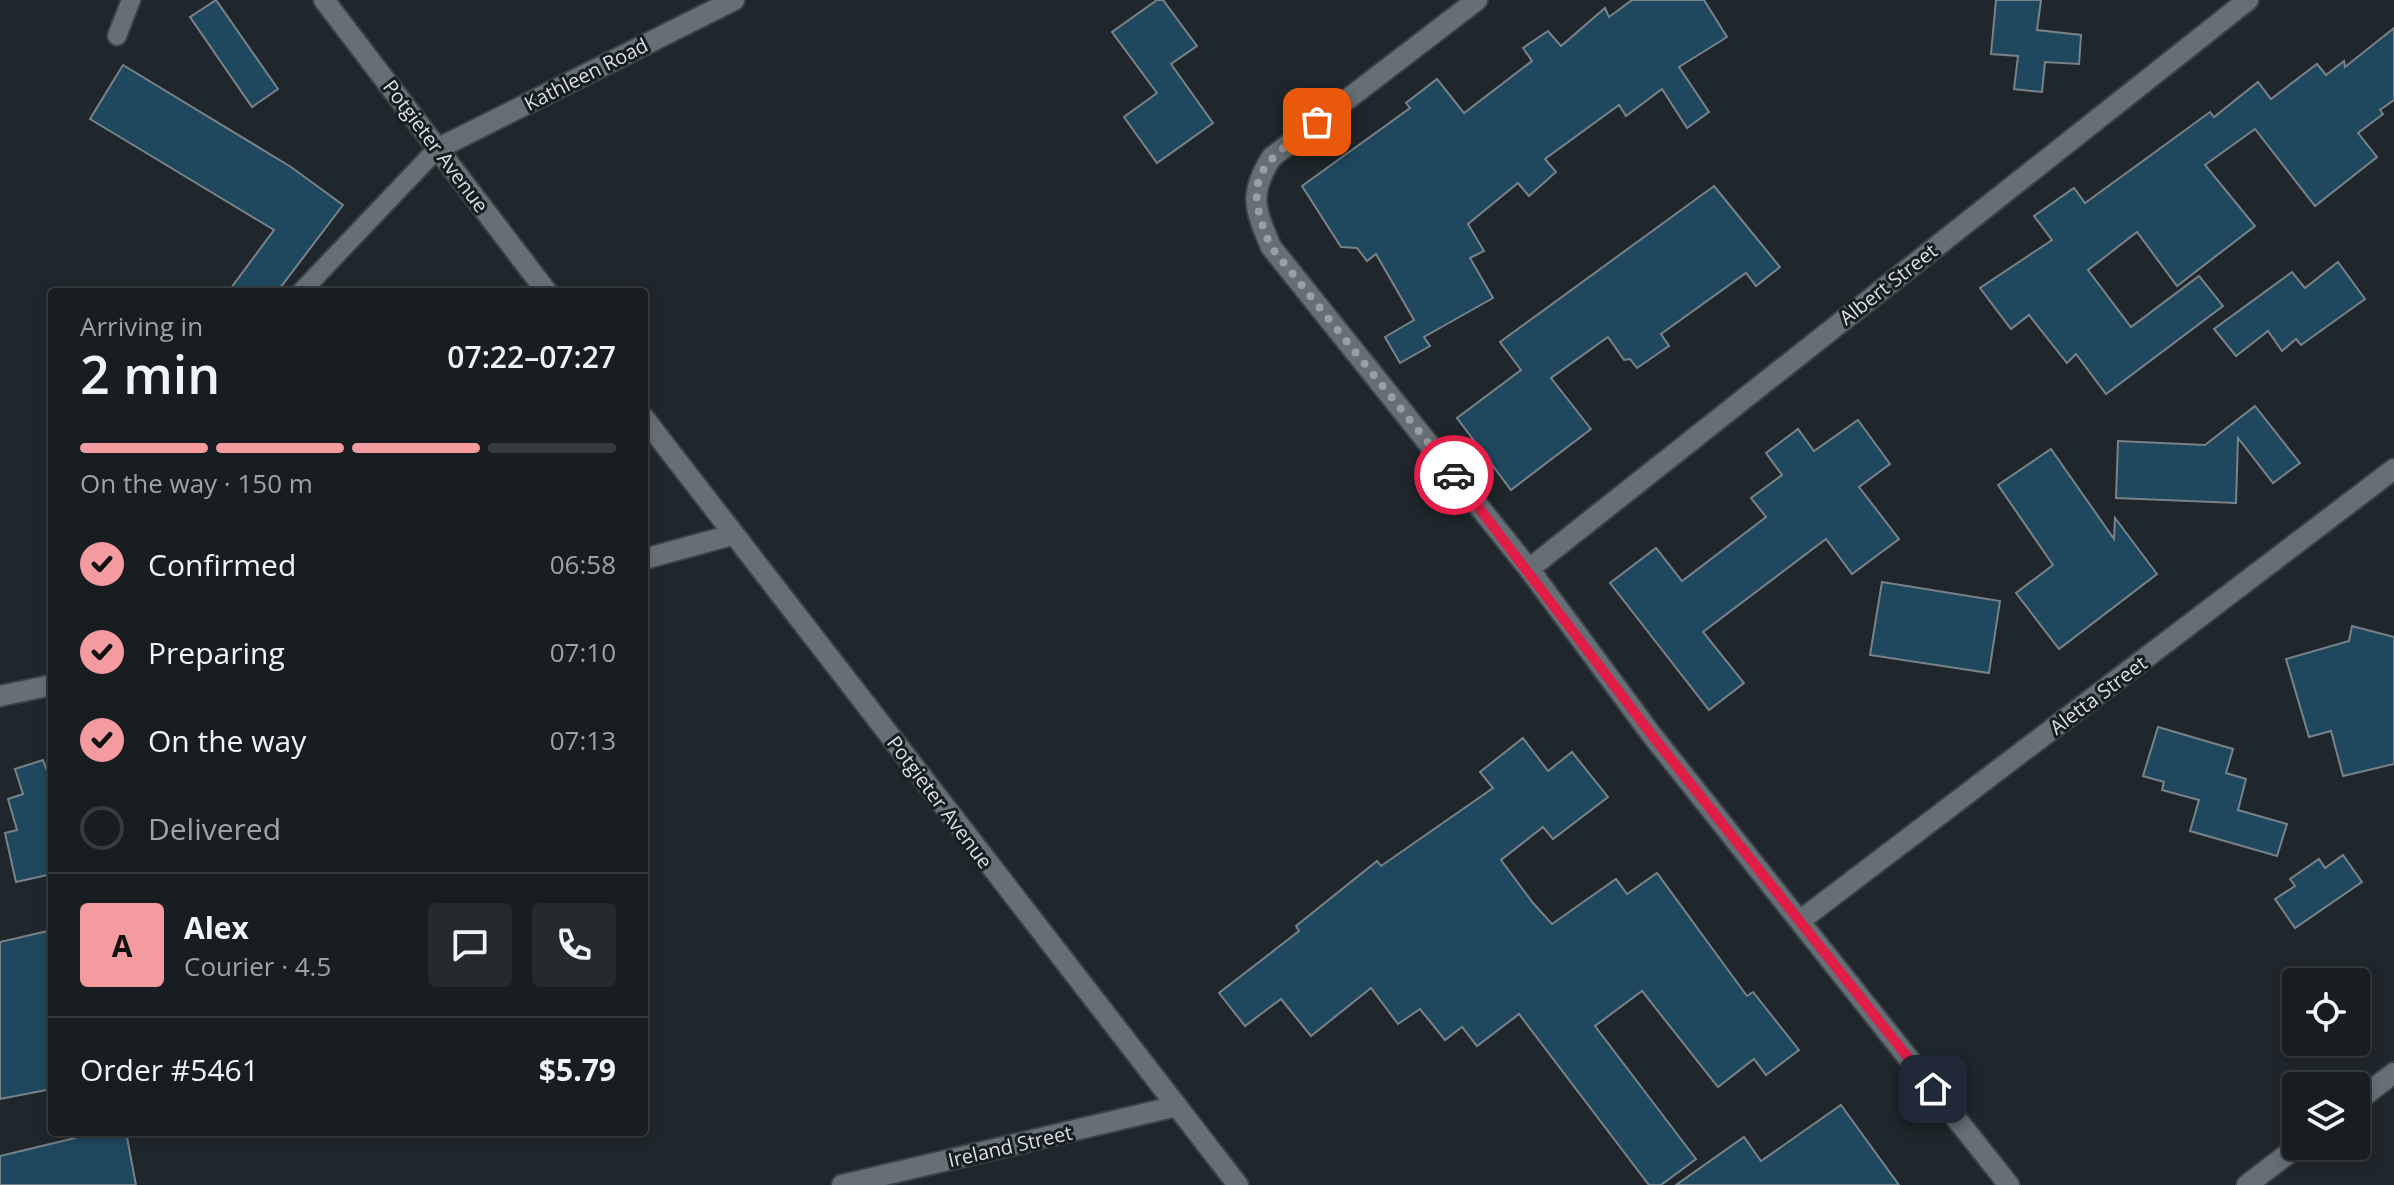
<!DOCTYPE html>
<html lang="en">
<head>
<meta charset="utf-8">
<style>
  body { margin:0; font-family:"Open Sans",sans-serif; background:#242a2e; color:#f1f3f6; height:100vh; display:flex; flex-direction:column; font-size:30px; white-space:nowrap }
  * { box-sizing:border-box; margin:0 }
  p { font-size:26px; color:#9ea2a5 }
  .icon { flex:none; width:44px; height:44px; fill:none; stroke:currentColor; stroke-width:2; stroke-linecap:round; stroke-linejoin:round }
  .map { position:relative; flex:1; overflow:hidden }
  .sheet { position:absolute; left:48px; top:288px; width:600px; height:848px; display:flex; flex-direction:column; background:#171d21; border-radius:8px; box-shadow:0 4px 12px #0003,0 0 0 2px #363b3f }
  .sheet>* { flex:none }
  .tools { position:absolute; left:2282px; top:968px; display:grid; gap:16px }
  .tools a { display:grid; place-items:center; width:88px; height:88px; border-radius:8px; background:#171d21; box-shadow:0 4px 12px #0003,0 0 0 2px #363b3f; font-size:40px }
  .pin { position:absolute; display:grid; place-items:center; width:68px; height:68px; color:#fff; margin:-34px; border-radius:16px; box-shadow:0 4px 12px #0006 }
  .courier { position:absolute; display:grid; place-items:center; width:80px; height:80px; margin:-40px; border:6px solid #e11d48; border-radius:50%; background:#fff; color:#222; box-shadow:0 2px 10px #0007 }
  .overview em { font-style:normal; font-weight:600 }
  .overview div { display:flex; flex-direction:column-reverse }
  .overview { display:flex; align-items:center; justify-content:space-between; height:136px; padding:0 32px }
  h1 { font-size:52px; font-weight:600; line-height:60px }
  .bar { display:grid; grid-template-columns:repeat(4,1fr); gap:12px 8px; align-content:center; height:96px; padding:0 32px }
  .bar i { height:10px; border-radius:6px; background:#363b3f }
  .bar .active { background:#f49b9f }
  .bar p { grid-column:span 4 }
  .line { display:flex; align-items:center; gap:20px; padding:0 32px; border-top:2px solid #363b3f }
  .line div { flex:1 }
  .round { display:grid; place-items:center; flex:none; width:84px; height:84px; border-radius:8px; background:#242a2e }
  ol { padding:0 32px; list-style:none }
  li { display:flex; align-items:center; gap:24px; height:88px }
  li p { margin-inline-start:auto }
  li .icon { padding:8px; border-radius:50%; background:#f49b9f; color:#111; stroke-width:4 }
  li:last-child { color:#9ea2a5 }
  li i { width:44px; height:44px; border:4px solid #363b3f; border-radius:50% }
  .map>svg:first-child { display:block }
  .building { fill:#1f485f; stroke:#788288; stroke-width:2 }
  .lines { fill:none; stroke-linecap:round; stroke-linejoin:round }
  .service-casing { stroke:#3b4246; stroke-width:22 }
  .minor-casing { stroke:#3b4246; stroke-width:24 }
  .tertiary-casing { stroke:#3b4246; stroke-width:24 }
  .service { stroke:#666f75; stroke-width:18 }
  .minor { stroke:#666f75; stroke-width:20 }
  .tertiary { stroke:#666f75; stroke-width:20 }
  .done { stroke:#999fa2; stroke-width:8; stroke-dasharray:0 14.4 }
  .route { stroke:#e11d48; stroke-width:10 }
  .labels { text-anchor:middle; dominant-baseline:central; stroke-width:6; stroke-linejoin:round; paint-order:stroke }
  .street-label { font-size:20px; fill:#dadfe2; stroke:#161e22 }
</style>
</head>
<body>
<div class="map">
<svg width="2394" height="1185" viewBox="0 0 2394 1185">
  <rect width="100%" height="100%" fill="#1f272c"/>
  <g class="building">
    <path d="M216,0L278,89L252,107L190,17Z"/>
    <path d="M1157,0H1163L1197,46L1171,64L1213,123L1157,163L1124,117L1157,93L1112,32Z"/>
    <path d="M1632,0H1704L1727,37L1679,67L1709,112L1687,128L1662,89L1626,116L1619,105L1545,159L1556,172L1529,196L1518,183L1468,224L1484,251L1470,258L1493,298L1424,337L1430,346L1400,363L1385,337L1414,320L1376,254L1367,261L1357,248L1341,247L1302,186L1410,108L1406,103L1437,79L1464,113L1532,61L1523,48L1548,31L1561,46L1605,8L1609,17Z"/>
    <path d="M1996,0H2041L2037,30L2081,35L2079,64L2045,62L2042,92L2014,89L2018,56L1991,54Z"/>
    <path d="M2394,28V100L2380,110L2383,114L2358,133L2377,157L2315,206L2255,129L2205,165L2255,226L2177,286L2137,232L2088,270L2131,327L2199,276L2223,306L2106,394L2076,354L2067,363L2029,315L2011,329L1980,288L2052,240L2034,216L2074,188L2085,203L2210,112L2214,117L2258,82L2271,99L2317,64L2326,75L2344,61L2345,67Z"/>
    <path d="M123,65L291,167L343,205L277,292H228L274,230L90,119Z"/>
    <path d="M1714,186L1780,267L1756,286L1746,273L1661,334L1669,346L1637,368L1630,359L1624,360L1608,337L1551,378L1591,429L1511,490L1457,418L1521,370L1500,342Z"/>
    <path d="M2338,262L2365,299L2301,345L2296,339L2282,351L2268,331L2236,356L2214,329L2292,272L2305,288Z"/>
    <path d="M2255,406L2300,463L2273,483L2238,438L2236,503L2116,498L2118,441L2205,445Z"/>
    <path d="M1858,420L1890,464L1859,487L1899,539L1852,574L1826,539L1703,632L1744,683L1709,710L1610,583L1656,548L1682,581L1766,517L1751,498L1782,475L1766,453L1798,429L1814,451Z"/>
    <path d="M2051,449L2114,539L2115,518L2157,574L2059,649L2016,593L2053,565L1998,485Z"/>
    <path d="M1882,582L2000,601L1989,673L1870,655Z"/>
    <path d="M2352,626L2394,637V764L2343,776L2331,731L2309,737L2286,659L2349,641Z"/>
    <path d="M2158,727L2233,749L2226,773L2246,779L2238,810L2287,824L2277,856L2190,831L2199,800L2162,790L2164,782L2143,776Z"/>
    <path d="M1523,738L1548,771L1572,752L1608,797L1553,839L1543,827L1501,860L1533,903L1552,924L1616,879L1627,894L1657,873L1747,996L1753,992L1799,1050L1766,1075L1754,1059L1718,1087L1642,991L1595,1026L1696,1159L1661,1185H1649L1519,1014L1477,1046L1462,1027L1445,1040L1420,1009L1398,1024L1371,988L1311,1036L1281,999L1245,1026L1219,993L1299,931L1296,926L1377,861L1381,866L1493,788L1480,772Z"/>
    <path d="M43,760L52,785V874L16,882L5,833L17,830L8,799L23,794L15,769Z"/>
    <path d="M2343,855L2362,882L2295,928L2275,899L2295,886L2290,879L2319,859L2325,868Z"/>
    <path d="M52,930V1089L0,1099V942Z"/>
    <path d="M1841,1105L1899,1185H1676L1744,1137L1761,1161Z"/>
    <path d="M73,1132H126L136,1185H0V1156L75,1138Z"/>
  </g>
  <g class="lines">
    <defs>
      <g id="service">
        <path d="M117,36L131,0"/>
        <path d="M301,292L437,149"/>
      </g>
      <g id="minor">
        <path d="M1477,0L1272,157C1248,194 1255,209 1271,247L1529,569L1651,734L2009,1185"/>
        <path d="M437,149L734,0"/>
        <path d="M644,559L732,535"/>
        <path d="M1529,569L2248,0"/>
        <path d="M0,696L52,685"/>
        <path d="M1801,920L2394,469"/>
        <path d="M2356,1102L2394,1073"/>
        <path d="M842,1185L1177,1106"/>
        <path d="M2247,1185L2298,1146"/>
      </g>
      <g id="tertiary">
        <path d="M324,0L547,292"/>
        <path d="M644,418L1238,1185"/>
      </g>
    </defs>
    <use href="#service" class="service-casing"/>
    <use href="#minor" class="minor-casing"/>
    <use href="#tertiary" class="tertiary-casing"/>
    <use href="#service" class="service"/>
    <use href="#minor" class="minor"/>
    <use href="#tertiary" class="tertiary"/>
  </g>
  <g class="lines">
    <path class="done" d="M1317,122C1261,165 1240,175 1271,247L1454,475"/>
    <path class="route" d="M1454,475L1651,734L1933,1089"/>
  </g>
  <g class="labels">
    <g class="street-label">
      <text transform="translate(586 74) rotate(-27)">Kathleen Road</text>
      <text transform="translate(436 146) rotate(53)">Potgieter Avenue</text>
      <text transform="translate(1888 284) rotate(-38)">Albert Street</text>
      <text transform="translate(2098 695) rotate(-37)">Aletta Street</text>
      <text transform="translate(940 802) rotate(53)">Potgieter Avenue</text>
      <text transform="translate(1010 1146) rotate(-13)">Ireland Street</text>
    </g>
  </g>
</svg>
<div class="tools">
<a><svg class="icon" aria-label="locate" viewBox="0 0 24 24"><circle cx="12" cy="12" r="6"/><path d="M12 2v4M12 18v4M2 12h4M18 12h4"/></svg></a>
<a><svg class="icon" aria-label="layers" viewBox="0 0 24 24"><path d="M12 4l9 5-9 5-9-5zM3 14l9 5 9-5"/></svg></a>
</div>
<div class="pin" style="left:1317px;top:122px;background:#ea580c"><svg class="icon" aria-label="bag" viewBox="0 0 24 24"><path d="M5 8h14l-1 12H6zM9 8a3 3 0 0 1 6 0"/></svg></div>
<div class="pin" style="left:1933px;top:1089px;background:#1f2937"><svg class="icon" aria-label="home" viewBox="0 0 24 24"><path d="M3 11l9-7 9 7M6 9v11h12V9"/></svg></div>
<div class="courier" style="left:1454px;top:475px"><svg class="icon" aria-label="car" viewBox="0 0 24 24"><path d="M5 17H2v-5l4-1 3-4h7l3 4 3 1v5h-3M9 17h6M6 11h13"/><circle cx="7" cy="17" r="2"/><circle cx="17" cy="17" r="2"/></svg></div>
<section class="sheet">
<div class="overview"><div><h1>2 min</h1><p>Arriving in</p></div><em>07:22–07:27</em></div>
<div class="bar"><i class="active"></i><i class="active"></i><i class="active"></i><i></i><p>On the way · 150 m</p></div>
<ol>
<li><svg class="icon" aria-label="check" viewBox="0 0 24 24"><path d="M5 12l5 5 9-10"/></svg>Confirmed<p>06:58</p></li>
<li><svg class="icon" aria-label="check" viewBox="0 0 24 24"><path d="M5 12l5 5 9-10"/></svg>Preparing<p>07:10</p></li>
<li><svg class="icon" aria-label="check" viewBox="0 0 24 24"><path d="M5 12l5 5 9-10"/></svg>On the way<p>07:13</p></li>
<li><i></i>Delivered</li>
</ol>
<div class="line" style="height:144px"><b class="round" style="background:#f49b9f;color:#111">A</b><div><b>Alex</b><p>Courier · 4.5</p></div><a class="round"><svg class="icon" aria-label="chat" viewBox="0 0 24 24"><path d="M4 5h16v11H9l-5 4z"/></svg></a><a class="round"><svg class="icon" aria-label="phone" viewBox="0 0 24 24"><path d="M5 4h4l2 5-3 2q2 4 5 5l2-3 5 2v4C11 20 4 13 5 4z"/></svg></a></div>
<div class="line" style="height:104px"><div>Order #5461</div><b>$5.79</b></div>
</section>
</div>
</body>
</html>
